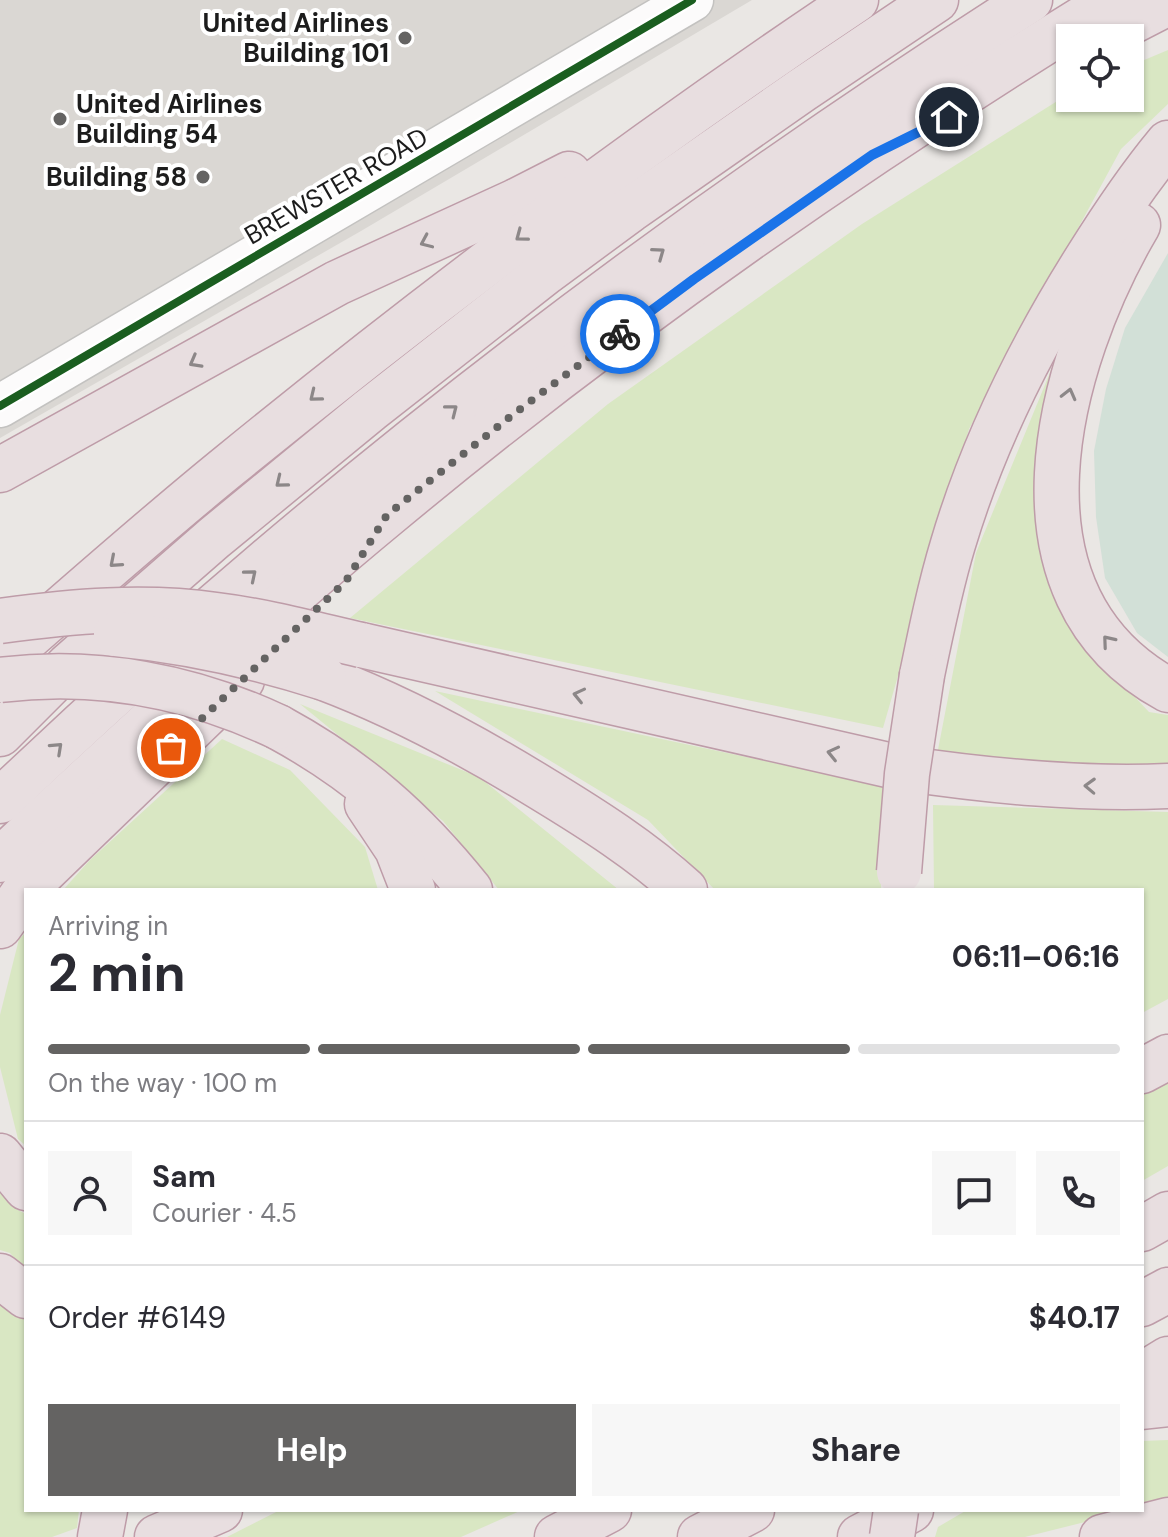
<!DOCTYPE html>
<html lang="en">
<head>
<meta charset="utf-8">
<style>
  body { margin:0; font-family:"DM Sans",sans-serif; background:#f7f7f7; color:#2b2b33; height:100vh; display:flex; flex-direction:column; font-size:30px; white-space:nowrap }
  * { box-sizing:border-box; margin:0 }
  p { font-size:26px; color:#7c7c81 }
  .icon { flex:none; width:44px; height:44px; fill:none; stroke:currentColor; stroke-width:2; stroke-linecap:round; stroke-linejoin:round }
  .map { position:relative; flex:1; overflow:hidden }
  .details { position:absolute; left:24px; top:888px; width:1120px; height:624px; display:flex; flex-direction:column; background:#fff; border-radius:0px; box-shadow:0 2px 6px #0004 }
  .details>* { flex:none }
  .controls { position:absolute; left:1056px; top:24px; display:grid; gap:16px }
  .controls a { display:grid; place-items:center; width:88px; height:88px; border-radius:0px; background:#fff; box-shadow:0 2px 6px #0004; font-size:40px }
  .pin { position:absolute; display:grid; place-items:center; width:68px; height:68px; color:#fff; margin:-34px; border:4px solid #fff; border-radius:50%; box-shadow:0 2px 8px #0007 }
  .courier { position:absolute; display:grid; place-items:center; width:80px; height:80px; margin:-40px; border:6px solid #1a73e8; border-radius:50%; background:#fff; color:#222; box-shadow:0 2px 10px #0007 }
  .overview em { font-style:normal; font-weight:700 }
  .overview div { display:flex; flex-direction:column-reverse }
  .overview { display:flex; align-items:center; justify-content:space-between; height:136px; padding:0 24px }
  h1 { font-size:52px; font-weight:700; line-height:60px }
  .bar { display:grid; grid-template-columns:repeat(4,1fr); gap:12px 8px; align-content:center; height:96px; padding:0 24px }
  .bar i { height:10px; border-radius:6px; background:#e1e1e2 }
  .bar .current { background:#646362 }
  .bar p { grid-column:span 4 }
  .line { display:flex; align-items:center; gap:20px; padding:0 24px; border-top:2px solid #e1e1e2 }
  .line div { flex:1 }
  .round { display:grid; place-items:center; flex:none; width:84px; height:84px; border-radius:0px; background:#f7f7f7 }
  .cta { display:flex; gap:16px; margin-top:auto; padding:16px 24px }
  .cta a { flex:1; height:92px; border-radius:0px; background:#646362; color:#fff; font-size:32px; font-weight:700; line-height:92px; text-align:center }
  .cta a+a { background:#f7f7f7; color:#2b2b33 }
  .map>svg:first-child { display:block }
  .airport { fill:#dad7d3 }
  .grass { fill:#d9e7c3 }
  .wetland { fill:#d2e0d7 }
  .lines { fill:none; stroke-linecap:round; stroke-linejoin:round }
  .minor-casing { stroke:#c3c2c0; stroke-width:45 }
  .highway-casing { stroke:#be9ca8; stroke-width:47 }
  .minor { stroke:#fcfbfb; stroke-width:42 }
  .highway { stroke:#e8dee0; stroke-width:44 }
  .highway-bridge-casing { stroke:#be9ca8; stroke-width:47; stroke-linecap:butt }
  .highway-bridge { stroke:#e8dee0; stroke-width:44 }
  .cycleway-casing { stroke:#fff; stroke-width:13 }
  .cycleway { stroke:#1b5e20; stroke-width:8 }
  .oneway { stroke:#8c8788 }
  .done { stroke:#646362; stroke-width:8; stroke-dasharray:0 14.4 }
  .route { stroke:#1a73e8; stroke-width:10 }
  .poi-dot { fill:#646362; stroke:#fff; stroke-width:3 }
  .labels { text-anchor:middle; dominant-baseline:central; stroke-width:8; stroke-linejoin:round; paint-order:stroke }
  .poi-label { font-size:26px; font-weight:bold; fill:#1c1c1c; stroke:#fff; text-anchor:end }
  .street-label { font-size:26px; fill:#1c1c1c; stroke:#fff }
</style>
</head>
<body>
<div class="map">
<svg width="1168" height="1537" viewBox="0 0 1168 1537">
  <rect width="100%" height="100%" fill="#eae7e4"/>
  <path class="airport" d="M0,0H752L361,231L0,438Z"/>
  <g class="grass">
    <path d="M1168,50V104L1121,149L969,429L883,728L350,618L608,404L862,224L1070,93V98H1130V66Z"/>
    <path d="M1076,309L1039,523L1073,631L1149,712L1168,715V765L1135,770L936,760L976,553Z"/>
    <path d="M435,691L883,786L881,890H715L648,820Z"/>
    <path d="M300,704L479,777L619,890H499L443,821Z"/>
    <path d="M222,739L290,770L365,847L378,890H63L90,860Z"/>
    <path d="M933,805L1168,812V999L1142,1013V890H934Z"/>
    <path d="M26,932V1146L18,1139L0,1067V1015L19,939Z"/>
    <path d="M1168,1074V1166L1142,1181V1088Z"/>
    <path d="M0,1181L16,1209L26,1214V1271L10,1253L0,1250Z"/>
    <path d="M0,1298L26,1316V1510H79L77,1528L52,1537H0Z"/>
    <path d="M1168,1440V1501L1142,1508V1441Z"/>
    <path d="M280,1510H522L461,1537H227Z"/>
    <path d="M967,1510H1133L1025,1537H935L938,1527Z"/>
  </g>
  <path class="wetland" d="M1168,253V657L1137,633L1105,578L1096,517L1094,451L1106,389L1125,328Z"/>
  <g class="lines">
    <defs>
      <path id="minor" d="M0,406L692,0"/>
      <g id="highway">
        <path d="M1100,38L1168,3"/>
        <path d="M1138,225C1057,363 993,594 1168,690"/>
        <path d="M0,470L337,283L516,201L569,174"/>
        <path d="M361,645L901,768C989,781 1078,790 1168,786"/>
        <path d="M0,662C76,596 151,529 230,465C431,301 639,145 856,0"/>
        <path d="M922,675C931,631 940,587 953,544C983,443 1031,347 1087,258C1112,218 1138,179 1168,143"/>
        <path d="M324,678C401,707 471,745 541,788C592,819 641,850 685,890"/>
        <path d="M278,727C357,770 414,820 470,890"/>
        <path d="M0,734L68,666L143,600L214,538L370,410L546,272L630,210L802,90L936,0"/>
        <path d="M0,801C315,500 663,234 1030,0"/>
        <path d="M367,804L397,849L413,890"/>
        <path d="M0,860C126,742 253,626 386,516C613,327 861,154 1113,0"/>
        <path d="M0,926L22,895L41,874L242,680"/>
        <path d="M1142,1071L1168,1057"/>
        <path d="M0,1156L26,1188"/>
        <path d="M1142,1229L1168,1214"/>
        <path d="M0,1276L26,1296"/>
        <path d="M1142,1304L1168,1290"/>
        <path d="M1142,1375L1168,1359"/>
        <path d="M1142,1407L1168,1404"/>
        <path d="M100,1537L105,1510"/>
        <path d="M157,1537L220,1510"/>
        <path d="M557,1537L609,1510"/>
        <path d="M700,1537L752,1510"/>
        <path d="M860,1537L911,1510"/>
        <path d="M1102,1537L1168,1520"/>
      </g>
    </defs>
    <use href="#minor" class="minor-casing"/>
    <use href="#highway" class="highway-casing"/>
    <use href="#minor" class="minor"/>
    <use href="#highway" class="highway"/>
    <defs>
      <g id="highway-bridge">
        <path d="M0,621C72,611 144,605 216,615C265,621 313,634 361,645"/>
        <path d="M116,634C187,641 256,656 324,678"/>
        <path d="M0,680C96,668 191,686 278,727"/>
        <path d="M899,872L907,774L922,675"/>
        <path d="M892,1537L896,1510"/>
      </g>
    </defs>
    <use href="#highway-bridge" class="highway-bridge-casing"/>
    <use href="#highway-bridge" class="highway-bridge"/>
    <defs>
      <path id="cycleway" d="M0,406L692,0"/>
    </defs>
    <use href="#cycleway" class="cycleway-casing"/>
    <use href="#cycleway" class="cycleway"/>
  </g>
  <defs><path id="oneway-chevron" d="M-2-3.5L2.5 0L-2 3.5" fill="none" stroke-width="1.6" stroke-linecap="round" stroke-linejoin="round" transform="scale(2)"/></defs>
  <g class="oneway">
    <use href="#oneway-chevron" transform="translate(521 236) rotate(143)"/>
    <use href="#oneway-chevron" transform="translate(426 242) rotate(156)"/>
    <use href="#oneway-chevron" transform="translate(659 253) rotate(-36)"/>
    <use href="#oneway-chevron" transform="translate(195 362) rotate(151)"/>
    <use href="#oneway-chevron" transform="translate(1069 394) rotate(-76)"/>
    <use href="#oneway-chevron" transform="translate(315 396) rotate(141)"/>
    <use href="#oneway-chevron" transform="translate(452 410) rotate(-38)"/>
    <use href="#oneway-chevron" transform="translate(281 482) rotate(141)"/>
    <use href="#oneway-chevron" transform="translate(115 562) rotate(139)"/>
    <use href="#oneway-chevron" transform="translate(251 575) rotate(-40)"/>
    <use href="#oneway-chevron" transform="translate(1108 641) rotate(-130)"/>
    <use href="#oneway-chevron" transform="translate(579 695) rotate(-167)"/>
    <use href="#oneway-chevron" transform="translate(57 748) rotate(-43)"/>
    <use href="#oneway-chevron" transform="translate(833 753) rotate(-167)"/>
    <use href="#oneway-chevron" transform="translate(1090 786) rotate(-178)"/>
  </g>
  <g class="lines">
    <path class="done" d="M171,748L346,581L387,515L511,416L620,334"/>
    <path class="route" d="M620,334L694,279L872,155L949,117"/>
  </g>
  <g class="poi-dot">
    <circle cx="405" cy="38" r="8"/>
    <circle cx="60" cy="119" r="8"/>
    <circle cx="203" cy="177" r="8"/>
  </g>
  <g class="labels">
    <g class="poi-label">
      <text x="389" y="23">United Airlines<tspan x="389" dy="30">Building 101</tspan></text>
      <text x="76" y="104" text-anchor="start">United Airlines<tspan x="76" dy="30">Building 54</tspan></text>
      <text x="187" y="177">Building 58</text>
    </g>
    <g class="street-label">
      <text transform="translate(336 186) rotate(-30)">BREWSTER ROAD</text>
    </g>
  </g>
</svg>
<div class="controls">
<a><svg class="icon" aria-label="locate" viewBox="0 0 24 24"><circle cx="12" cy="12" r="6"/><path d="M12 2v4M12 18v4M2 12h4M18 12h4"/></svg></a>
</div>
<div class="pin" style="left:171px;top:748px;background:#ea580c"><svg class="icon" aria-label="bag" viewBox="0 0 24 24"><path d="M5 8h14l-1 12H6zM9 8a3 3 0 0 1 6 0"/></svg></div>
<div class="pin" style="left:949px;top:117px;background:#1f2937"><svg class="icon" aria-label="home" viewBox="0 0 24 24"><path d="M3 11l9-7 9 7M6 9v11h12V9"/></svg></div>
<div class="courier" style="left:620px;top:334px"><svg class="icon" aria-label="bike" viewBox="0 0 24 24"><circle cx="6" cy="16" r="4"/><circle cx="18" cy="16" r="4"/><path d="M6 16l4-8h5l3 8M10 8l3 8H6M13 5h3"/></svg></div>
<section class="details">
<div class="overview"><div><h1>2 min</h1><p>Arriving in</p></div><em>06:11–06:16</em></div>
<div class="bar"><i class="current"></i><i class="current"></i><i class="current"></i><i></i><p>On the way · 100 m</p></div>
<div class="line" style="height:144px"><a class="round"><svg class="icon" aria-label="person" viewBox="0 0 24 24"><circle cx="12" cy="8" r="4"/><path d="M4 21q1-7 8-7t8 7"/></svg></a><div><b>Sam</b><p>Courier · 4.5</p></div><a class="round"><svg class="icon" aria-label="chat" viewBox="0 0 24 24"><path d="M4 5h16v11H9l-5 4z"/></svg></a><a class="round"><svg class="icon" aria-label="phone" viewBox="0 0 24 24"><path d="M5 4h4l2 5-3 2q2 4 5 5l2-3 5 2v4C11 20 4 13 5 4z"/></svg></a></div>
<div class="line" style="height:104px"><div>Order #6149</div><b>$40.17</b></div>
<div class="cta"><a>Help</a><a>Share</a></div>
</section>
</div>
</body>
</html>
